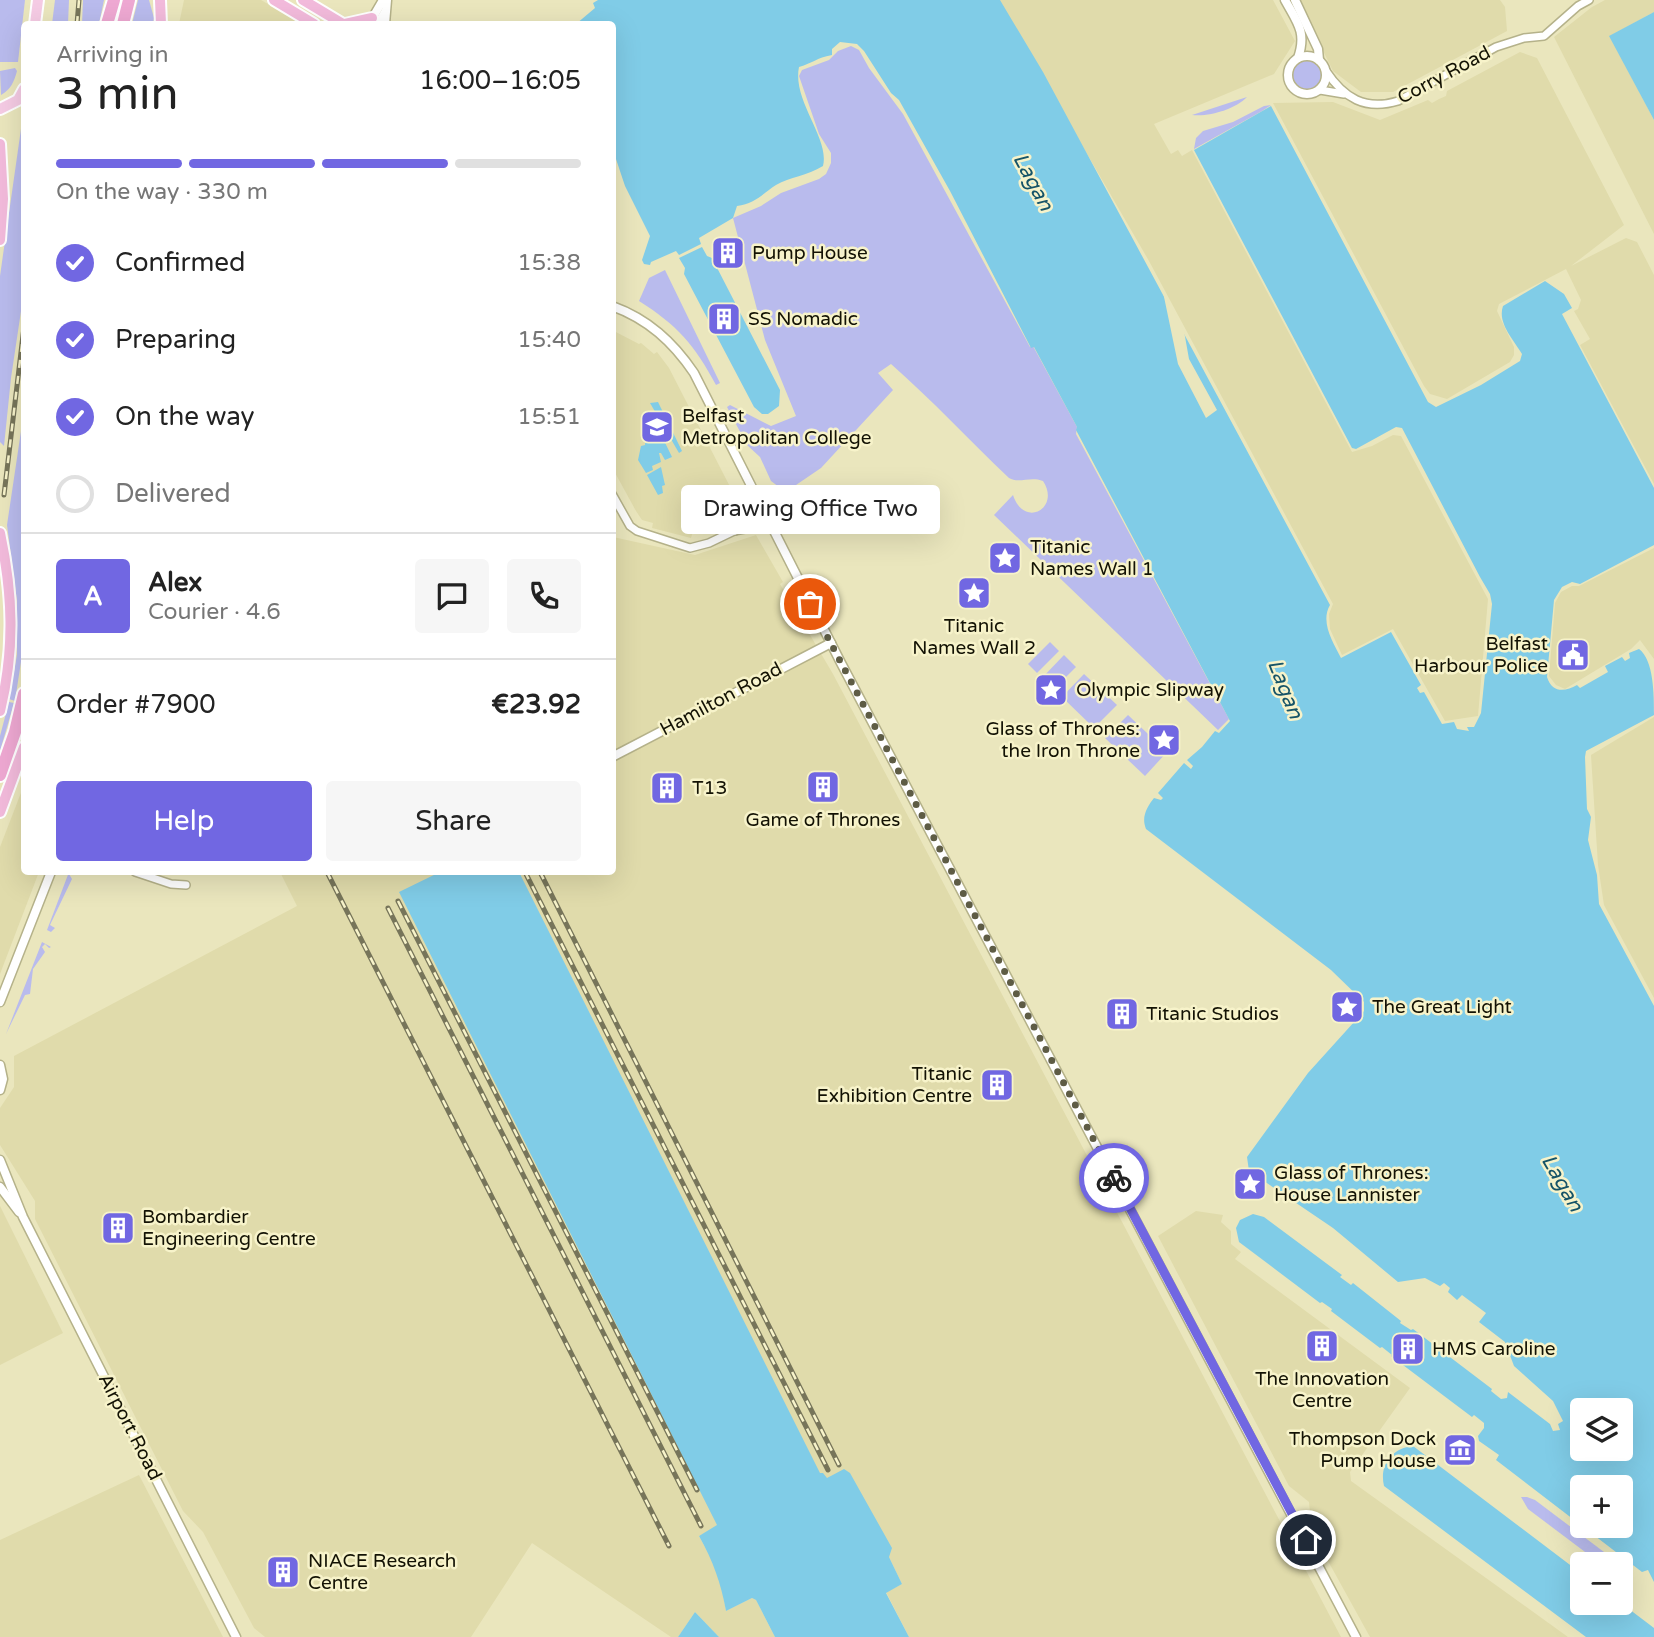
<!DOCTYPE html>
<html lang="en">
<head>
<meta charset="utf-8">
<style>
  body { margin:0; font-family:"Varela Round",sans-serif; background:#f6f6f6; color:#222; height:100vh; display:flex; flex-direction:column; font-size:26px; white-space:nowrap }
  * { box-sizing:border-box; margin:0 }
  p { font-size:23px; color:#767676 }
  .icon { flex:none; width:38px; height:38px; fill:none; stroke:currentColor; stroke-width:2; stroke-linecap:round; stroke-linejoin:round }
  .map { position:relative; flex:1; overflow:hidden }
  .sheet { position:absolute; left:21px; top:21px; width:595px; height:854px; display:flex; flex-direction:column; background:#fff; border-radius:7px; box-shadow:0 7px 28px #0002 }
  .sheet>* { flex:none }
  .controls { position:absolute; left:1570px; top:1398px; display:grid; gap:14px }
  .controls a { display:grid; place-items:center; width:63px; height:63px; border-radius:7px; background:#fff; box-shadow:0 7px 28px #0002; font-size:35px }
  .pin { position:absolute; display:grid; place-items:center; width:60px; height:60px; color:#fff; margin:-30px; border:4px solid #fff; border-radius:50%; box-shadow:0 2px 7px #0007 }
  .courier { position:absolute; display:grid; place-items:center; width:70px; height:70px; margin:-35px; border:5px solid #7167e2; border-radius:50%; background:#fff; color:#222; box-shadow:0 2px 9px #0007 }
  .bubble { position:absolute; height:49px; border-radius:7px; background:#fff; box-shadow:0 7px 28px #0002; font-size:23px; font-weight:600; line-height:49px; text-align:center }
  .headline em { font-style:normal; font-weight:600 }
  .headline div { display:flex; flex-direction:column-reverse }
  .headline { display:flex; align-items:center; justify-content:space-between; height:119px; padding:0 35px }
  h1 { font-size:46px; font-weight:600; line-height:52px }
  .bar { display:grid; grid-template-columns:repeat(4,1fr); gap:10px 7px; align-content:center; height:84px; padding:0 35px }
  .bar i { height:9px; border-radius:5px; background:#e0e0e0 }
  .bar .on { background:#7167e2 }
  .bar p { grid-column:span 4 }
  .line { display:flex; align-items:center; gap:18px; padding:0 35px; border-top:2px solid #e0e0e0 }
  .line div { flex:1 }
  .round { display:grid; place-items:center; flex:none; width:74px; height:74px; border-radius:7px; background:#f6f6f6 }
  ol { padding:0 35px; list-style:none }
  li { display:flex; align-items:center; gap:21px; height:77px }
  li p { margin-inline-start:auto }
  li .icon { padding:7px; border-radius:50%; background:#7167e2; color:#fff; stroke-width:4 }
  li:last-child { color:#767676 }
  li i { width:38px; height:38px; border:4px solid #e0e0e0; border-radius:50% }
  .button { display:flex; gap:14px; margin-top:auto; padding:14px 35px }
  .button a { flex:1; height:80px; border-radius:7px; background:#7167e2; color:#fff; font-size:28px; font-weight:600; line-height:80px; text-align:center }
  .button a+a { background:#f6f6f6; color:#222 }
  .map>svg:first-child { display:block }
  .built { fill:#e0dbab }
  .green { fill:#b9bbed }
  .water { fill:#80cce7; fill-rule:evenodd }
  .pier { fill:#eae6bd }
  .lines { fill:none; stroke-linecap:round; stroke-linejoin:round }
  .minor-casing { stroke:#b5b28a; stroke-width:10 }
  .tertiary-casing { stroke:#b5b28a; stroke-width:11 }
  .primary-casing { stroke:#fff; stroke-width:14 }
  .trunk-casing { stroke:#fff; stroke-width:14 }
  .motorway-casing { stroke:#fff; stroke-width:16 }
  .minor { stroke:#fff; stroke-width:7 }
  .tertiary { stroke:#fff; stroke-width:8 }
  .primary { stroke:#f5cbe4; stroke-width:10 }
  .trunk { stroke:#f2badb; stroke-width:10 }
  .motorway { stroke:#eea8d2; stroke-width:12 }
  .rail-casing { stroke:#77755a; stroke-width:5 }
  .rail { stroke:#f7f3ca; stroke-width:2.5; stroke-dasharray:8; stroke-linecap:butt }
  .done { stroke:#5e5c45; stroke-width:7; stroke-dasharray:0 12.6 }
  .route { stroke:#7167e2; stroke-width:9 }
  .labels { text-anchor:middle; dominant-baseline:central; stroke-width:5; stroke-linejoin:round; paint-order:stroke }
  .street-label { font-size:19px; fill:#131204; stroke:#f7f3ca }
  .poi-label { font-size:19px; fill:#131204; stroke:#f7f3ca; text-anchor:start }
  .water-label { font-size:21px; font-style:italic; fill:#165468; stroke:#f7f3ca }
</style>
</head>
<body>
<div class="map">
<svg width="1654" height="1637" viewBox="0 0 1654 1637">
  <rect width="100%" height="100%" fill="#eae6bd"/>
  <g class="built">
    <path d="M184,0H261L303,24H179Z"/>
    <path d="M998,0H1273L1295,41L1274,74L1154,124L1171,154L1178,150L1182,156L1192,150L1352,452L1372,446L1393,435L1401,436L1488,599L1478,716L1445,721L1393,629L1342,655L1330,629L1329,614L1333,604L1149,261Z"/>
    <path d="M1298,0H1500L1505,7L1507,31L1393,92H1361L1333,71Z"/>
    <path d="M1605,0H1654V12L1610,36L1654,120V234L1554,37L1592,7Z"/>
    <path d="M1520,52L1537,58L1624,225L1571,266L1626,238L1637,242L1654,275V484L1580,345L1590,339L1574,311L1578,309L1581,300L1566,269L1499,304L1497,311L1514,347V355L1510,362L1447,399L1430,394L1424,386L1273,103L1333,102L1380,120L1428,100L1432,103L1439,99L1446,96L1447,91Z"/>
    <path d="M612,330L639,344L641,343L654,354L657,352L669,368L743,512L723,522L716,509L702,517L705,526L700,528L696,520L691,538L652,528L653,523L642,520L636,511L613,469Z"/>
    <path d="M756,535L783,582L780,584L833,674L1341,1637H909L886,1592L902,1584L889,1557L827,1478L699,1536L713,1562L721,1584L726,1611L752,1598L756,1600L775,1637H719L695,1612L678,1637H671L532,1543L471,1637H265L254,1628L203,1532L183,1511L35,1219V1201L0,1145V1108L14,1087V1056L297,906L280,872H612L613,537L695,555Z"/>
    <path d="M1654,548V659L1640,640L1631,649L1565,689L1556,685L1549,676L1555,603L1561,592L1572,586H1579Z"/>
    <path d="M1654,717V998L1604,905L1598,865L1591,755Z"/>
    <path d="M24,785V872H39L0,974V847Z"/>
    <path d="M0,1206L63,1333L0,1365Z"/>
    <path d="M1196,1211L1223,1215L1221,1222L1231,1231V1244L1241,1252L1235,1259L1410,1388L1350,1472L1351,1481L1568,1637H1370L1312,1532L1309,1502L1289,1486L1158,1236Z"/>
    <path d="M139,1475L223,1637H0V1540Z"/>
  </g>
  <g class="green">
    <path d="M0,0H25L18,62H0Z"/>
    <path d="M55,0H69L68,24H52Z"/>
    <path d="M83,0H104L99,24H82Z"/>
    <path d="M138,0H149L154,18L153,24H132Z"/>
    <path d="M851,46L859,50L869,68L903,114L1030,347L1033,346L1077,427L1076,434L1229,719L1218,730L994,515L1013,495C1024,529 1061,508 1043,481C1030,476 1019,484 1009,478C969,440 932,400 891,364L878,373L893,390L821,468L796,485L779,487L771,481L760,457L747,445L727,407L730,405L771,426L796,416L765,340L733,218L761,206L781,193L819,179L826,174L831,163V153L819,134L799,76L802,70L829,60L838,51Z"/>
    <circle cx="1307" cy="75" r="14"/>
    <path d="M15,68L17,71C14,82 11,89 1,95L0,71Z"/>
    <path d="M1247,97C1235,109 1210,117 1192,115Z"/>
    <path d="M1271,105L1262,111L1194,149L1196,138L1203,131L1233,122L1264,106Z"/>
    <path d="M23,115L24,291L11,378L4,446L0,442V276Z"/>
    <path d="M665,270L720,383L716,385C695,345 677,325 639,301L649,278Z"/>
    <path d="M24,411V642L15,701L9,699L17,655V601L7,525Z"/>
    <path d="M1050,642L1059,651L1037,673L1028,664Z"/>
    <path d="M1064,655L1076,667L1054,689L1042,678Z"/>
    <path d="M1084,674L1117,705L1094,728L1062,697Z"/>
    <path d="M9,702L14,703L0,751V736Z"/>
    <path d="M1128,715L1167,752L1145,776L1105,738Z"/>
    <path d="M69,872H75L69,874L72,879L50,925L55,928L51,932L47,930Z"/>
    <path d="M42,942L51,947L49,948L45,944L42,947L45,952L33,969L30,994L25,995L6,1034Z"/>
    <path d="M1521,1497H1527L1535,1500L1608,1555L1612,1558L1611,1564H1601L1528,1509Z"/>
  </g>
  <g class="water">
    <path d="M598,0H1000L1043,72L1330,605C1320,622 1333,642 1341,658L1391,632L1421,685L1417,688L1420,693L1424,692L1442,724L1454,722L1457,729L1469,731L1467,727H1474L1481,713L1492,604L1490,594L1480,577L1402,428L1396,427L1356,449L1352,448L1194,150L1271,106L1428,402L1436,407L1481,385L1520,361L1522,354C1514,340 1497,323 1503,306L1545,281L1564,294L1572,308L1562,314L1654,488V545L1580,584L1572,582L1562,587L1554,600L1547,677C1552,693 1565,692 1577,685L1580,688L1608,672L1605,666L1622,657L1625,661L1630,658L1629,653L1639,649C1654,660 1654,695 1654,715L1586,751L1585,757L1587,809L1591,817L1588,840L1597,875L1599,904L1654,1006V1582L1648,1570L1642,1572L1582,1526H1620V1488H1582V1526L1496,1460L1499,1455L1479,1441L1478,1436L1484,1428V1423L1474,1415L1472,1417L1391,1356L1392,1355L1382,1347L1380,1348L1331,1311L1332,1309L1322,1302L1320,1303L1239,1242L1236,1228L1240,1220L1253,1214L1264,1217L1342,1275L1340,1277L1351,1285L1353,1283L1401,1321L1400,1323L1411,1330L1413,1329L1492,1389L1491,1391L1501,1399L1507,1398L1508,1392L1550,1424L1553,1431L1560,1430L1558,1424L1563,1421L1553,1401L1514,1366L1505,1342L1479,1322L1486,1313L1462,1295L1457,1300L1448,1292L1450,1288L1444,1283L1440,1286L1425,1278L1398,1282L1333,1228L1249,1171L1247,1157L1308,1073L1364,1011V1002L1331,970L1146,829C1141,817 1147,807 1154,798L1161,800L1163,798L1158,793L1184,763L1191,769L1193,766L1187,760L1202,747L1215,731L1219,733L1230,721L1076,430L1077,427L1034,347L1031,348L950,191L899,100L891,93L864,51L857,44L840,42L832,49V55C816,58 813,63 799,67C792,101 830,138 823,166C807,176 790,177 776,185C762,194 755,204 737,206L733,218L699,238L701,244L679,255L676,251L651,262L650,265L644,264L642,260L650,236L625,186L613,150L612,24H576L595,8L593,3ZM1582,1410H1620V1449H1582Z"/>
    <path d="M1654,12V120L1609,36Z"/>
    <path d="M702,247L707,256L712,258L780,390L779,406L768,414H762L754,407L684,274L685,268L679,258Z"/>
    <path d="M658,402L682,451L679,453L650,403Z"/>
    <path d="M654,420L672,457L665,460L661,453H659L661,462L652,466L653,470L646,473L638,460L641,446L645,445L647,426Z"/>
    <path d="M661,467L665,485L662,486L663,493L658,495L647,475Z"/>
    <path d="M440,872H519L820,1473H823L827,1478L844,1469L850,1473L892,1548L889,1557L902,1584L886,1593L909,1637H775L756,1600L752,1598L726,1611C721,1583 713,1561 699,1536L717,1525L399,892Z"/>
    <path d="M1413,1446L1582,1574V1603H1621L1654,1628V1637H1586L1384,1486C1379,1465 1392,1448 1413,1446Z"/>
    <path d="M695,1612L719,1637H678Z"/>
  </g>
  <path class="pier" d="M1163,292L1184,331L1189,359L1217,410L1206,418L1178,364Z"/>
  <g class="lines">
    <defs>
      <g id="minor">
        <path d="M1326,71C1344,98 1365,111 1398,101L1496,47L1524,38L1544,36L1578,6L1589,0"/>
        <path d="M1320,90L1344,94"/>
        <path d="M612,494L630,526L637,531L690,548L709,543L734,531L750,528L768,521"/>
        <path d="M735,531L746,521L763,511"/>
        <path d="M135,872L171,884L186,885"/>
      </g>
      <g id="tertiary">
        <path d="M1285,0C1297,22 1307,32 1298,58"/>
        <path d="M1295,0L1318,49L1319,60"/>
        <path d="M369,24L383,0"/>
        <path d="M378,24L385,12"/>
        <path d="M385,24L387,0"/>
        <circle cx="1307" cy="75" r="19"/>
        <path d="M612,306C648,319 673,342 694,373L841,663L1356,1637"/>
        <path d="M612,757L831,643"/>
        <path d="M0,1002L51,872"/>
        <path d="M0,1065L3,1079L0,1090"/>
        <path d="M0,1160L23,1217L236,1637"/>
        <path d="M0,1187L19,1212"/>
      </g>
      <g id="primary">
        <path d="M35,24L38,0"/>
        <path d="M0,109L18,100L24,89"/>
      </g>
      <g id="trunk">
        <path d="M160,0L161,24"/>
        <path d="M274,0L314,24"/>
        <path d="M303,0L343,24"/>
        <path d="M345,24L372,18"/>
        <path d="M0,144L3,199L0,240"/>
        <path d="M0,533C13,595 15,649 0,711"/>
        <path d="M0,812L24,747"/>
      </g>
      <g id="motorway">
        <path d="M107,24L114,0"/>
        <path d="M123,24L129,0"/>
        <path d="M0,775L15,732L24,694"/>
      </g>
    </defs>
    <use href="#minor" class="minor-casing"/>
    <use href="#tertiary" class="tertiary-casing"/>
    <use href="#primary" class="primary-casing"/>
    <use href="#trunk" class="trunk-casing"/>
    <use href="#motorway" class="motorway-casing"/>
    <use href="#minor" class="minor"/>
    <use href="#tertiary" class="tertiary"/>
    <use href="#primary" class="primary"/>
    <use href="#trunk" class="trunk"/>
    <use href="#motorway" class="motorway"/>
    <defs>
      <g id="rail">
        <path d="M77,24L79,0"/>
        <path d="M4,495L24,327"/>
        <path d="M327,872L669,1546"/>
        <path d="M525,872L828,1470"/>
        <path d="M540,872L839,1465"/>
        <path d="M398,901L697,1490"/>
        <path d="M388,908L701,1526"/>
      </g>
    </defs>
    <use href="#rail" class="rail-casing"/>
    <use href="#rail" class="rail"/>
  </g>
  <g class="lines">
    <path class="done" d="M810,604L1114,1178"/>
    <path class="route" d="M1114,1178L1306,1540"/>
  </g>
  <defs>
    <symbol id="building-square" viewBox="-11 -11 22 22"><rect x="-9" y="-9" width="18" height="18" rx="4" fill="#7167e2" stroke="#f7f3ca"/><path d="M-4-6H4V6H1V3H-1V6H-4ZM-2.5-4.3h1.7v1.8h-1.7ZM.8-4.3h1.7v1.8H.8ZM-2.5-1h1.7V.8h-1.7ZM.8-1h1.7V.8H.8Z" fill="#fff"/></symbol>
    <symbol id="university-square" viewBox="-11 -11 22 22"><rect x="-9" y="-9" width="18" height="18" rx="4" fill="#7167e2" stroke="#f7f3ca"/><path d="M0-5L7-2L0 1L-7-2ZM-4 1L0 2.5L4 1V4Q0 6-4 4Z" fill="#fff"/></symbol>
    <symbol id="sight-square" viewBox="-11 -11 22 22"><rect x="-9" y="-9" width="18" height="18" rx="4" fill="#7167e2" stroke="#f7f3ca"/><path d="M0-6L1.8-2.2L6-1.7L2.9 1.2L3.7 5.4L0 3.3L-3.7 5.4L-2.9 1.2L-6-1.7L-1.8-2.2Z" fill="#fff"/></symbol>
    <symbol id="civic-square" viewBox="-11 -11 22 22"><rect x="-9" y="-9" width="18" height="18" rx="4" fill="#7167e2" stroke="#f7f3ca"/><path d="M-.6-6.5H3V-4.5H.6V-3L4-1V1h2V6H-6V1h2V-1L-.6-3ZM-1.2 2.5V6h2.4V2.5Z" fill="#fff"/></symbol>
    <symbol id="museum-square" viewBox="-11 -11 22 22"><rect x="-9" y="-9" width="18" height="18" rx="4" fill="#7167e2" stroke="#f7f3ca"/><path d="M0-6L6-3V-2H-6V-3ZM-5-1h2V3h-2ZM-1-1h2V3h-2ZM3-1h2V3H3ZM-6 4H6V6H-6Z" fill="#fff"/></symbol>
  </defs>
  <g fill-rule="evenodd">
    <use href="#building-square" x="709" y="234" width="38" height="38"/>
    <use href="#building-square" x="705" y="300" width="38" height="38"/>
    <use href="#university-square" x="638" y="408" width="38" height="38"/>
    <use href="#sight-square" x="986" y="539" width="38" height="38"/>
    <use href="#sight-square" x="955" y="574" width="38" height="38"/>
    <use href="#civic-square" x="1554" y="636" width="38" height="38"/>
    <use href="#sight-square" x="1032" y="671" width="38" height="38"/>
    <use href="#sight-square" x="1145" y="721" width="38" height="38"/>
    <use href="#building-square" x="804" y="768" width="38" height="38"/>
    <use href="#building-square" x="648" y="769" width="38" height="38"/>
    <use href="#sight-square" x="1328" y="988" width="38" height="38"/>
    <use href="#building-square" x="1103" y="995" width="38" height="38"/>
    <use href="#building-square" x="978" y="1066" width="38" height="38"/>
    <use href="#sight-square" x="1231" y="1165" width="38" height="38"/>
    <use href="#building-square" x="99" y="1209" width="38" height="38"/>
    <use href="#building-square" x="1303" y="1327" width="38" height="38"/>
    <use href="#building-square" x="1389" y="1330" width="38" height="38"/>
    <use href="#museum-square" x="1441" y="1431" width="38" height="38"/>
    <use href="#building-square" x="264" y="1553" width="38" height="38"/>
  </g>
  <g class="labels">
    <g class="street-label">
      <text transform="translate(1444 75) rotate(-28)">Corry Road</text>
      <text transform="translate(721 699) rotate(-28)">Hamilton Road</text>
      <text transform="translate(130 1427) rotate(63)">Airport Road</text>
    </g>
    <g class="poi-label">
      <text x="752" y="253">Pump House</text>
      <text x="748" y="319">SS Nomadic</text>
      <text x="682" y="416">Belfast<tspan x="682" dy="22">Metropolitan College</tspan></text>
      <text x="1030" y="547">Titanic<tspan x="1030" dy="22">Names Wall 1</tspan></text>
      <text x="974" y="626" text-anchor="middle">Titanic<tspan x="974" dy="22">Names Wall 2</tspan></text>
      <text x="1548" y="644" text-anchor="end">Belfast<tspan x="1548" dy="22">Harbour Police</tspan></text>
      <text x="1076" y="690">Olympic Slipway</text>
      <text x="1140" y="729" text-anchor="end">Glass of Thrones:<tspan x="1140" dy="22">the Iron Throne</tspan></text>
      <text x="692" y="788">T13</text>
      <text x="823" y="820" text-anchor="middle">Game of Thrones</text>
      <text x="1372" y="1007">The Great Light</text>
      <text x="1146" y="1014">Titanic Studios</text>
      <text x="972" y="1074" text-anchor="end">Titanic<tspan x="972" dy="22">Exhibition Centre</tspan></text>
      <text x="1274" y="1173">Glass of Thrones:<tspan x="1274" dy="22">House Lannister</tspan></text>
      <text x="142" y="1217">Bombardier<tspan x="142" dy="22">Engineering Centre</tspan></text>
      <text x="1432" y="1349">HMS Caroline</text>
      <text x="1322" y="1379" text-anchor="middle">The Innovation<tspan x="1322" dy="22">Centre</tspan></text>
      <text x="1436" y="1439" text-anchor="end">Thompson Dock<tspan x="1436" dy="22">Pump House</tspan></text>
      <text x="308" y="1561">NIACE Research<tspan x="308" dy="22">Centre</tspan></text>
    </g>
    <g class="water-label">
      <text transform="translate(1033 182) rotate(62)">Lagan</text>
      <text transform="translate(1285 689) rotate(68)">Lagan</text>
      <text transform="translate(1562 1183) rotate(60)">Lagan</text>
    </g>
  </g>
</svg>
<div class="controls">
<a><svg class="icon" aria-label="layers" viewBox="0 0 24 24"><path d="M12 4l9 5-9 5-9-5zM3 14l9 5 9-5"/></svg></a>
<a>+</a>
<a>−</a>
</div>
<div class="pin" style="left:810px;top:604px;background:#ea580c"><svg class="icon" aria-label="bag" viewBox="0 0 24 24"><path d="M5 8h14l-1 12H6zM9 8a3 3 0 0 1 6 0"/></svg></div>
<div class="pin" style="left:1306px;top:1540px;background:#1f2937"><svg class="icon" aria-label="home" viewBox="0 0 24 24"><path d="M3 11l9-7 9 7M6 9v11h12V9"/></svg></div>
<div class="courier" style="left:1114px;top:1178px"><svg class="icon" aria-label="bike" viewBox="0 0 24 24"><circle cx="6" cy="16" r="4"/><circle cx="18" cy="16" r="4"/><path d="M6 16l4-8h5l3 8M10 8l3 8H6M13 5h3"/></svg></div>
<div class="bubble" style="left:681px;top:485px;width:259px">Drawing Office Two</div>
<section class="sheet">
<div class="headline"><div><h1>3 min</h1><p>Arriving in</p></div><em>16:00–16:05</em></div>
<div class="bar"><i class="on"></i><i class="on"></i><i class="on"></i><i></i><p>On the way · 330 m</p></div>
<ol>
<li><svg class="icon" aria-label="check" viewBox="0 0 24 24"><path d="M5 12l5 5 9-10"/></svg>Confirmed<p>15:38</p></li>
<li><svg class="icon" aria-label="check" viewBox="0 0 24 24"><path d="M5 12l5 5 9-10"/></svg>Preparing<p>15:40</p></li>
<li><svg class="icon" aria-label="check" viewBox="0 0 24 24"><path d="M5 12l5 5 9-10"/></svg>On the way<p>15:51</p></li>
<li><i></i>Delivered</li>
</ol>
<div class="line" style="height:126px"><b class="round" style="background:#7167e2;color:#fff">A</b><div><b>Alex</b><p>Courier · 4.6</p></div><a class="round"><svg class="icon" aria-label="chat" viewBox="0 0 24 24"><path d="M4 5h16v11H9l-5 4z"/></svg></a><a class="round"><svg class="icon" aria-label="phone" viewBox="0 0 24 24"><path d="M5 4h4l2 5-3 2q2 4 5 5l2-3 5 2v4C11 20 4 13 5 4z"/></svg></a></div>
<div class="line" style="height:91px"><div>Order #7900</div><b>€23.92</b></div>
<div class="button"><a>Help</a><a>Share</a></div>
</section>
</div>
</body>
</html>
